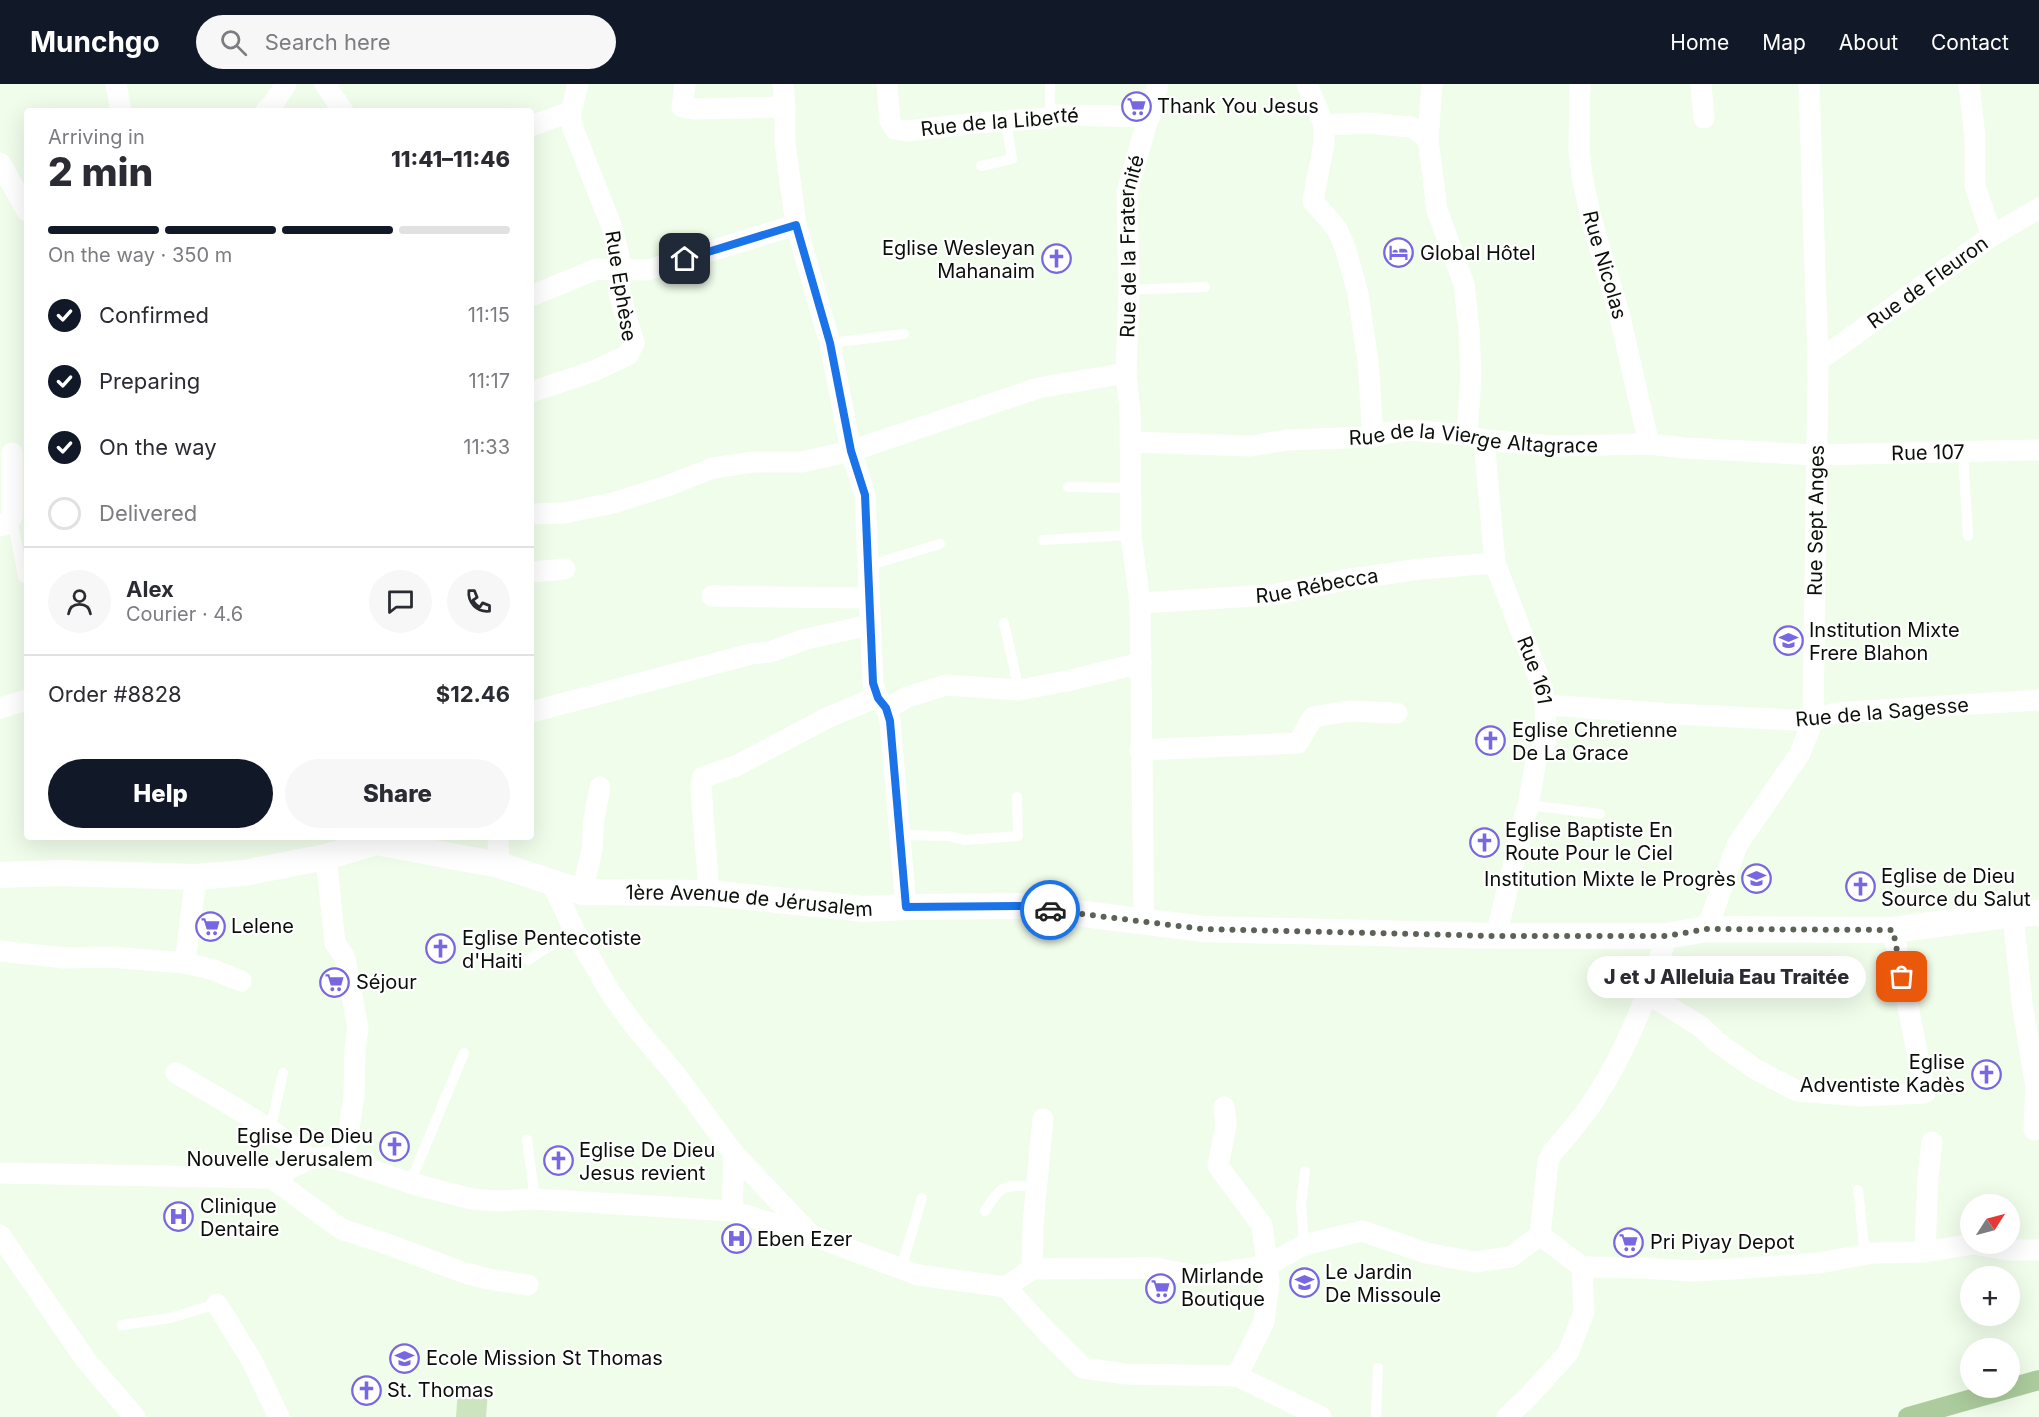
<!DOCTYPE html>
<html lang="en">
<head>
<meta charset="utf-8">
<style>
  body { margin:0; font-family:Inter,sans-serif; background:#f7f7f7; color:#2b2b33; height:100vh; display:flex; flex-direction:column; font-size:22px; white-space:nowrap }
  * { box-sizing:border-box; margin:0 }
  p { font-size:20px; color:#7c7c81 }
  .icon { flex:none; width:33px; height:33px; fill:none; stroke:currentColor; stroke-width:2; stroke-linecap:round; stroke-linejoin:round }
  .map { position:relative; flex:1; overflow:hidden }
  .sheet { position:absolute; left:24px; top:24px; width:510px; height:732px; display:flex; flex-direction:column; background:#fff; border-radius:6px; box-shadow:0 6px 24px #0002 }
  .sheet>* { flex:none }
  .needle { width:39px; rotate:54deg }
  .fabs { position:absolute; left:1960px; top:1110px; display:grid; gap:12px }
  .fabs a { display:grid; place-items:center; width:60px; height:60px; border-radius:50%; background:#fff; box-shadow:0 6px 24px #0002; font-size:30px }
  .pin { position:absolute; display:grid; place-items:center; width:51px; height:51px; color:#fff; margin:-26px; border-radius:12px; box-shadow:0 3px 9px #0006 }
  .courier { position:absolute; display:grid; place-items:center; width:60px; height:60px; margin:-30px; border:4px solid #1a73e8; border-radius:50%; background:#fff; color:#222; box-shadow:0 2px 8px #0007 }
  .bubble { position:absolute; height:42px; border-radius:21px; background:#fff; box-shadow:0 6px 24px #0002; font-size:20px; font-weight:800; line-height:42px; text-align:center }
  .overview em { font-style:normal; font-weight:800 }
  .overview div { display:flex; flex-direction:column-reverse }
  .overview { display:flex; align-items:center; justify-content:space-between; height:102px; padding:0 24px }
  h1 { font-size:39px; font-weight:800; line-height:45px }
  .bar { display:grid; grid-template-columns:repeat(4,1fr); gap:9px 6px; align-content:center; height:72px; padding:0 24px }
  .bar i { height:8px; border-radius:4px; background:#e1e1e2 }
  .bar .active { background:#111827 }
  .bar p { grid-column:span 4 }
  .line { display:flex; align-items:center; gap:15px; padding:0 24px; border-top:2px solid #e1e1e2 }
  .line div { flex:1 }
  .round { display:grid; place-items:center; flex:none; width:63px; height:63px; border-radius:32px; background:#f7f7f7 }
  ol { padding:0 24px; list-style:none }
  li { display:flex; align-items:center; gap:18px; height:66px }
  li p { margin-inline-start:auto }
  li .icon { padding:6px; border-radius:50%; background:#111827; color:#fff; stroke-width:4 }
  li:last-child { color:#7c7c81 }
  li i { width:33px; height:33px; border:3px solid #e1e1e2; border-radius:50% }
  .action { display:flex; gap:12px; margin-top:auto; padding:12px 24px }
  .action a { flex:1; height:69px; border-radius:36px; background:#111827; color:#fff; font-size:24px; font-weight:800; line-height:69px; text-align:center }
  .action a+a { background:#f7f7f7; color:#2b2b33 }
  header { display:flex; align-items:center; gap:36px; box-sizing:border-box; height:84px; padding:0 30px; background:#111827; color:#fff }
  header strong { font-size:28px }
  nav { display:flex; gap:33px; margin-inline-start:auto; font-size:21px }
  .search { width:420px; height:54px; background:#f7f7f7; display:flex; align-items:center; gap:15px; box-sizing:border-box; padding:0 21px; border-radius:33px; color:#7c7c81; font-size:22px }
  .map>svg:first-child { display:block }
  .green { fill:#cce5c0 }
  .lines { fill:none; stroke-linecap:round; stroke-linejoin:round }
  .canal { stroke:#accc9d; stroke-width:20 }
  .service { stroke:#fff; stroke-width:10 }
  .minor { stroke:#fff; stroke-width:21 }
  .tertiary { stroke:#fff; stroke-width:26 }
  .done { stroke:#5c6258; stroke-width:6; stroke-dasharray:0 10.8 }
  .route { stroke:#1a73e8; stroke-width:8 }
  .labels { text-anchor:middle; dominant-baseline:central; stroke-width:4.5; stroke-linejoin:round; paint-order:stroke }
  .poi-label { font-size:20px; fill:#0b0f09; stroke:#fff; text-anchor:start }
  .street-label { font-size:20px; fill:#0b0f09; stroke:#fff }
</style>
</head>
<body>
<header>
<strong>Munchgo</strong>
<div class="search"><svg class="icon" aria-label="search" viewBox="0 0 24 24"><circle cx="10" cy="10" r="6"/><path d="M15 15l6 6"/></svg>Search here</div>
<nav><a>Home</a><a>Map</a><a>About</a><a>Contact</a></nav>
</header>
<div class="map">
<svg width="2039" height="1333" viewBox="0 0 2039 1333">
  <rect width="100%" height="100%" fill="#f1fdeb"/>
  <path class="green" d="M458,1304L488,1307L486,1333H456Z"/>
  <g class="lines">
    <path class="canal" d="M1908,1333L2039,1296"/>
    <g class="service">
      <path d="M1050,0V34"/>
      <path d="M981,82L1012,75L1006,37"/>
      <path d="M1129,206L1205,203"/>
      <path d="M830,259L904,250"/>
      <path d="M1963,368L1968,452"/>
      <path d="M1068,403L1131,404"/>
      <path d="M12,433L23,493L27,495"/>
      <path d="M1043,456L1131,451"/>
      <path d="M867,482L940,460"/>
      <path d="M1004,539L1019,606"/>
      <path d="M1528,721L1600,730"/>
      <path d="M900,751L949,752L964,756L1018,752L1017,713"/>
      <path d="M528,876L574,846"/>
      <path d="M270,1047L283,989"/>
      <path d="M527,1056L535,1115"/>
      <path d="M410,1099L464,969"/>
      <path d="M1858,1106L1865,1171"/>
      <path d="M985,1127C1003,1098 1004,1102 1036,1102"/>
      <path d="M1304,1161L1301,1121L1305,1087"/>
      <path d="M901,1185L922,1114"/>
      <path d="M122,1241L170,1234L217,1220"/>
      <path d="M1376,1333L1378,1284"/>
    </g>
    <g class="minor">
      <path d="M116,0L121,27"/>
      <path d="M325,0L343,27"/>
      <path d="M685,0L682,23L694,25L785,23"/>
      <path d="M783,0L785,23V59L796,141L830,259L851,367L865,411L873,599L877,613L887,625L890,637L906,823"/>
      <path id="s1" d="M887,0L890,37L895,45L907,47L976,39L1050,34L1059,31L1150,33"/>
      <path d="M1307,0L1324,41L1366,39L1412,43L1428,55"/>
      <path d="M1432,0L1428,55L1437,126L1464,200L1469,246L1471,292L1467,351"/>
      <path id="s2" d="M1580,0L1579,65L1582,92L1591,134L1619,229L1649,360"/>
      <path d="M1701,0L1704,34"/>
      <path d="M1969,0L1975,53V102L1992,152"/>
      <path d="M266,27L273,20L286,0"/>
      <path d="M1324,41V59L1313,117L1337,145L1345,163L1358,210L1368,277L1373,353"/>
      <path d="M531,42L564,30L570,31"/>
      <path d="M0,79L27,127"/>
      <path d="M531,212L597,185L648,186L796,141"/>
      <path id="s3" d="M1818,277L1992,152L2039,124"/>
      <path d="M531,308L594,287L628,271L634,259L619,209L622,186L613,146L574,47L570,31L578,0"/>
      <path id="s4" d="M1484,356L1495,479L1542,602L1545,621L1546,657L1536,677L1528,721L1496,852"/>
      <path id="s5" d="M1130,358L1251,362L1286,356L1373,353L1387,349L1410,346L1467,351L1484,356L1553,362L1649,360L1685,364L1816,371L2039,366"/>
      <path d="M531,430L564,429L613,419L667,402L713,384L754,378H802L851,367L1038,304L1126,289"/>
      <path d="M0,442L5,441L12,433V369"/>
      <path d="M531,488L565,485"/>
      <path d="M712,512L868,514"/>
      <path id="s6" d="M1140,519L1272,511L1345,496L1420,485L1495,479"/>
      <path d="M1545,621L1672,630L1813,637L1835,629L2039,616"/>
      <path d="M0,624L27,616"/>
      <path d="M887,625L907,613L947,601L1019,606L1067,597L1141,579"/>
      <path d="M531,628L751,570L770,568L806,555L870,541"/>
      <path d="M1140,666L1298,659L1313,633L1349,627L1397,629"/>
      <path d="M498,753L499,781"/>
      <path d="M326,773L335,859L344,872L346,880L358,944L355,966L354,1012L344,1077"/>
      <path d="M551,797L574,846L610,908L633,940L676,991L734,1070L732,1127"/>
      <path d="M582,808L592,766L594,735L600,703"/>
      <path d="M709,809L701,702L703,693L736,682L827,634L877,613"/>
      <path d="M2013,830L2022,919L2036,1003L2034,1046"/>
      <path id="s7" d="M1144,837L1140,519L1131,451L1130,328L1126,289L1129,206L1127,108L1158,0"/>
      <path id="s8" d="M1707,845L1737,761L1799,671L1813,637L1818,277L1809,0"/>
      <path d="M0,867L64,874L110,873L185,879L196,793"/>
      <path d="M185,879L211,885L241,897"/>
      <path d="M1648,910L1700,942L1717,958L1755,985L1797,1007L1861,1012L1925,1009L1893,846"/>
      <path d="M176,989C221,1016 269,1041 309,1075"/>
      <path d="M1224,1023L1226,1041L1218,1082L1262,1141L1269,1198L1264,1238L1237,1292"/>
      <path d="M734,1070L811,1151"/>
      <path d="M0,1089L272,1094L309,1075L326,1073L344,1077L410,1099L472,1115L498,1117L535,1115L732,1127L811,1151L918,1191L1006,1203L1032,1185L1156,1184L1196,1192L1266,1182L1304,1161L1362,1147L1426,1169L1475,1178L1511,1173L1540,1151"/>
      <path d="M272,1094L341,1145L387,1160L462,1188L488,1195L528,1201"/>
      <path d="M0,1151L85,1275L135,1333"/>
      <path d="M1925,1168L1928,1092L1932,1058"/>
      <path d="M1582,1183L1643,1184L1690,1187L1731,1185L1819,1179L1873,1169L1925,1168L1973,1160L2007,1166H2039"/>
      <path d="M1032,1185L1033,1140L1043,1035"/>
      <path d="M1006,1203L1046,1247L1083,1284L1126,1290L1237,1292L1321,1333"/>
      <path d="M217,1220L252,1277L279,1333"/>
      <path d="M1507,1333L1528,1313L1568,1269L1584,1228L1582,1183L1540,1151L1548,1077L1553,1068C1567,1051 1584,1033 1596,1013C1628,964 1649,907 1667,852"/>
    </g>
    <path class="tertiary" id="s9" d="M0,791L60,789L196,793L244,789L326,773L376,758L499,781L582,808L709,809L864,825L906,823L1020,822L1203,845L1496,852H1667L1707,845L1893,846L2013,830L2039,829"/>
  </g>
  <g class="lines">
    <path class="done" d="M1050,826L1203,845L1496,852H1667L1707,845L1893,846L1902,893"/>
    <path class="route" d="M685,175L796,141L830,259L851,367L865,411L873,599L878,614L886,624L890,637L906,823L1020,822L1050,826"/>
  </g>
  <defs>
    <symbol id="supermarket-ring" viewBox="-11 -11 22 22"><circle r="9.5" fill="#fff" stroke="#7767e2" stroke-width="1.5"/><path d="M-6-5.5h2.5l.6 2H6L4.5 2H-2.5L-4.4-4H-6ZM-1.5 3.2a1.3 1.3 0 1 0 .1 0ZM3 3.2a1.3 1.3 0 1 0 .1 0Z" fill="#7767e2"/></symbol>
    <symbol id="hotel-ring" viewBox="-11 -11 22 22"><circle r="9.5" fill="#fff" stroke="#7767e2" stroke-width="1.5"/><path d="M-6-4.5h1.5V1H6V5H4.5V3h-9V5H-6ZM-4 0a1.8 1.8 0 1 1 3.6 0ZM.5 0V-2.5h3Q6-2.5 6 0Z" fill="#7767e2"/></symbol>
    <symbol id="church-ring" viewBox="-11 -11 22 22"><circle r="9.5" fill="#fff" stroke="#7767e2" stroke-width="1.5"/><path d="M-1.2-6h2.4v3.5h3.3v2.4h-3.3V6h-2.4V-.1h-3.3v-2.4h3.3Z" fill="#7767e2"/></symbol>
    <symbol id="school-ring" viewBox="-11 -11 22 22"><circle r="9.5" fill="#fff" stroke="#7767e2" stroke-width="1.5"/><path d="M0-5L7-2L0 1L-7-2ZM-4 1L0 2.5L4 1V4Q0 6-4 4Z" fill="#7767e2"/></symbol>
    <symbol id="hospital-ring" viewBox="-11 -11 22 22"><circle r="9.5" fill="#fff" stroke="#7767e2" stroke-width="1.5"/><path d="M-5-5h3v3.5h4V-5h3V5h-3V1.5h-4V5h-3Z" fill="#7767e2"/></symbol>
  </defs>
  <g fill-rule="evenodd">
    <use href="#supermarket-ring" x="1120" y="6" width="33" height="33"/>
    <use href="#hotel-ring" x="1382" y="152" width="33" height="33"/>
    <use href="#church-ring" x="1040" y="158" width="33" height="33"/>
    <use href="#school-ring" x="1772" y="540" width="33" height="33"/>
    <use href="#church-ring" x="1474" y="640" width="33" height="33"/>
    <use href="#church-ring" x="1468" y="742" width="33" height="33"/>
    <use href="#school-ring" x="1740" y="778" width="33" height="33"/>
    <use href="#church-ring" x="1844" y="786" width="33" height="33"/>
    <use href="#supermarket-ring" x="194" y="826" width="33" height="33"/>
    <use href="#church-ring" x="424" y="848" width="33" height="33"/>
    <use href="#supermarket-ring" x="318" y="882" width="33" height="33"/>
    <use href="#church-ring" x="1970" y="974" width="33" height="33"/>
    <use href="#church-ring" x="378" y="1046" width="33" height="33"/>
    <use href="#church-ring" x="542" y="1060" width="33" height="33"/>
    <use href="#hospital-ring" x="162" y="1116" width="33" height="33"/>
    <use href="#hospital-ring" x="720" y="1138" width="33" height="33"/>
    <use href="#supermarket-ring" x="1612" y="1142" width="33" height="33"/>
    <use href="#school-ring" x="1288" y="1182" width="33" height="33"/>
    <use href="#supermarket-ring" x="1144" y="1188" width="33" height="33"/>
    <use href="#school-ring" x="388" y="1258" width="33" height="33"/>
    <use href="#church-ring" x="350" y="1290" width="33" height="33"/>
  </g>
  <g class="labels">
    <g class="poi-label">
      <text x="1157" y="22">Thank You Jesus</text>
      <text x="1035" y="164" text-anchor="end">Eglise Wesleyan<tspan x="1035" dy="23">Mahanaim</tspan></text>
      <text x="1420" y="169">Global Hôtel</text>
      <text x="1809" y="546">Institution Mixte<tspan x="1809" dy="23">Frere Blahon</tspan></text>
      <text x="1512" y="646">Eglise Chretienne<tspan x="1512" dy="23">De La Grace</tspan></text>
      <text x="1505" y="746">Eglise Baptiste En<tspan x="1505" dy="23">Route Pour le Ciel</tspan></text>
      <text x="1881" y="792">Eglise de Dieu<tspan x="1881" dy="23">Source du Salut</tspan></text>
      <text x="1736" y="795" text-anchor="end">Institution Mixte le Progrès</text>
      <text x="231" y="842">Lelene</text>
      <text x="462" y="854">Eglise Pentecotiste<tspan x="462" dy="23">d'Haiti</tspan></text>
      <text x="356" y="898">Séjour</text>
      <text x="1965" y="978" text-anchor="end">Eglise<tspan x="1965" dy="23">Adventiste Kadès</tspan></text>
      <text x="373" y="1052" text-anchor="end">Eglise De Dieu<tspan x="373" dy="23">Nouvelle Jerusalem</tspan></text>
      <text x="579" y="1066">Eglise De Dieu<tspan x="579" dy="23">Jesus revient</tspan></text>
      <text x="200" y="1122">Clinique<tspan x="200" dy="23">Dentaire</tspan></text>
      <text x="757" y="1155">Eben Ezer</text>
      <text x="1650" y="1158">Pri Piyay Depot</text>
      <text x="1325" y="1188">Le Jardin<tspan x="1325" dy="23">De Missoule</tspan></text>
      <text x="1181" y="1192">Mirlande<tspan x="1181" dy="23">Boutique</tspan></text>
      <text x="426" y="1274">Ecole Mission St Thomas</text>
      <text x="387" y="1306">St. Thomas</text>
    </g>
    <g class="street-label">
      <text stroke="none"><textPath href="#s1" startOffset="152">Rue de la Liberté</textPath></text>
      <text stroke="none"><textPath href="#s7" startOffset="676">Rue de la Fraternité</textPath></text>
      <text stroke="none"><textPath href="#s2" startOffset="184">Rue Nicolas</textPath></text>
      <text stroke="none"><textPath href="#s3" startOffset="135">Rue de Fleuron</textPath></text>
      <text transform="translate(621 202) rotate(81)">Rue Ephèse</text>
      <text stroke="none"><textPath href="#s5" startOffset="345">Rue de la Vierge Altagrace</textPath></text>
      <text stroke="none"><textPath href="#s5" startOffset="801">Rue 107</textPath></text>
      <text stroke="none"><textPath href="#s8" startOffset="436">Rue Sept Anges</textPath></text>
      <text stroke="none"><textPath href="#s6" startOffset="178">Rue Rébecca</textPath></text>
      <text stroke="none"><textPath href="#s4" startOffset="238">Rue 161</textPath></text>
      <text transform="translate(1882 628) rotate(-5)">Rue de la Sagesse</text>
      <text stroke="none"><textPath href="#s9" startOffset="760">1ère Avenue de Jérusalem</textPath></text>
    </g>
  </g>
</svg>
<div class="fabs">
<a><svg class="needle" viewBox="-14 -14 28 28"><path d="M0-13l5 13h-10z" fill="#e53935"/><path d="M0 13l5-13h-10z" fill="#7c7c81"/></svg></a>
<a>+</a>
<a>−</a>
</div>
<div class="pin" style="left:1902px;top:893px;background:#ea580c"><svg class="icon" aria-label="bag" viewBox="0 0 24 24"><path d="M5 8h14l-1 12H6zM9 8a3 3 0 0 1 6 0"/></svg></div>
<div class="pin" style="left:685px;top:175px;background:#1f2937"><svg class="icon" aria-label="home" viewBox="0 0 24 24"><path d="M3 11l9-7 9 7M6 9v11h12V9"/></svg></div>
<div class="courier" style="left:1050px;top:826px"><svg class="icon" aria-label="car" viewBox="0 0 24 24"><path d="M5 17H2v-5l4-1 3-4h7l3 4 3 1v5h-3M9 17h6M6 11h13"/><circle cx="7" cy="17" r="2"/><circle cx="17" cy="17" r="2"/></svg></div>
<div class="bubble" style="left:1587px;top:872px;width:279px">J et J Alleluia Eau Traitée</div>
<section class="sheet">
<div class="overview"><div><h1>2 min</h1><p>Arriving in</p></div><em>11:41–11:46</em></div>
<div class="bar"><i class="active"></i><i class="active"></i><i class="active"></i><i></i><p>On the way · 350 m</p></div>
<ol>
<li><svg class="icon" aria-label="check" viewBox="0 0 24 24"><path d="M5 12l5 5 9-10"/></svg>Confirmed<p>11:15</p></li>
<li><svg class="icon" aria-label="check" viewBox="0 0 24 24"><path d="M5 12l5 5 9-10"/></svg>Preparing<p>11:17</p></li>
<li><svg class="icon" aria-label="check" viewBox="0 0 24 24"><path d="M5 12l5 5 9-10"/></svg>On the way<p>11:33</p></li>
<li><i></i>Delivered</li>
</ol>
<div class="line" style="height:108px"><a class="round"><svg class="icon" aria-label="person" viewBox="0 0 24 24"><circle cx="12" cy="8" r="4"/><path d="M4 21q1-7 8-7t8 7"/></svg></a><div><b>Alex</b><p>Courier · 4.6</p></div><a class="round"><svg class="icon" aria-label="chat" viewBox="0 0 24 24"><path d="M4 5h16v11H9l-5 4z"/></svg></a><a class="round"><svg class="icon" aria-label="phone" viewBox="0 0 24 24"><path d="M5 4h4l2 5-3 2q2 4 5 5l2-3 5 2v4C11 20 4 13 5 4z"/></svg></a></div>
<div class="line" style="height:78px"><div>Order #8828</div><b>$12.46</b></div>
<div class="action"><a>Help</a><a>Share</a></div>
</section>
</div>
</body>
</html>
